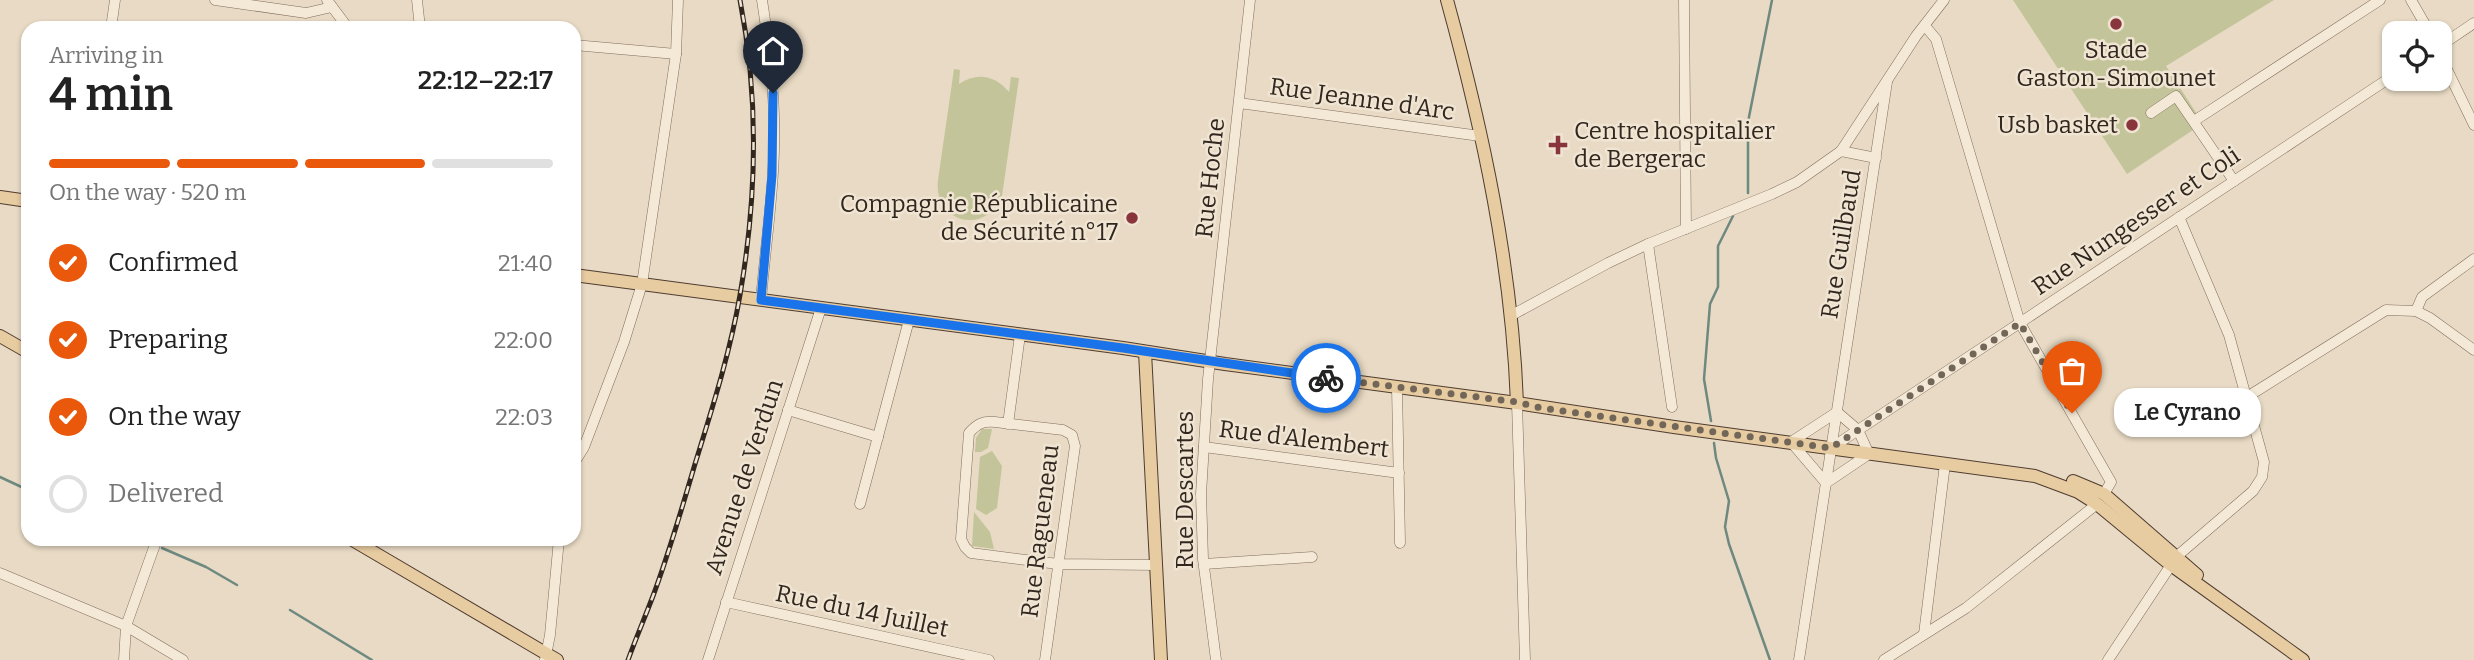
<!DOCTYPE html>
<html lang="en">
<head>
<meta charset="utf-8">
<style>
  body { margin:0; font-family:Bitter,serif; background:#f6f6f6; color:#222; height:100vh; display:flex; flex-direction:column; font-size:26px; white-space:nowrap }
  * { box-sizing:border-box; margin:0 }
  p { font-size:23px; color:#767676 }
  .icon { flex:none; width:38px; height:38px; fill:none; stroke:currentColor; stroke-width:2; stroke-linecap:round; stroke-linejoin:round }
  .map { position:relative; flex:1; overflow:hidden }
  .panel { position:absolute; left:21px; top:21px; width:560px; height:525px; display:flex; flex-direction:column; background:#fff; border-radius:21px; box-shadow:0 2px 5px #0004 }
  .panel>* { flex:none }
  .controls { position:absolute; left:2382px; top:21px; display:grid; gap:14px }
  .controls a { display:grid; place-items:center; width:70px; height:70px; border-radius:14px; background:#fff; box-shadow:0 2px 5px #0004; font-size:35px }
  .pin { position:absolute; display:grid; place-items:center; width:60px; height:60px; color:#fff; margin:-72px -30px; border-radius:50% 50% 50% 0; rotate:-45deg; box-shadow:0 0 7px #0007 }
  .pin .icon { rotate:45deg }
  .courier { position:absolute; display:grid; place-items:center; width:70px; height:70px; margin:-35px; border:5px solid #1a73e8; border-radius:50%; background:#fff; color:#222; box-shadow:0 2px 9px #0007 }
  .bubble { position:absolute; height:49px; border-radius:21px; background:#fff; box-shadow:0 2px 5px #0004; font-size:23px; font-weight:600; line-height:49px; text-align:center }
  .head em { font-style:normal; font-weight:600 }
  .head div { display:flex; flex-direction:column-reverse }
  .head { display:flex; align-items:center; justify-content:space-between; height:119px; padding:0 28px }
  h1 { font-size:46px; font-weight:600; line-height:52px }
  .bar { display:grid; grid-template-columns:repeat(4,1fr); gap:10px 7px; align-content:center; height:84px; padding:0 28px }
  .bar i { height:9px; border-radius:5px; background:#e0e0e0 }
  .bar .on { background:#ea580c }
  .bar p { grid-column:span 4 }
  ol { padding:0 28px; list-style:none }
  li { display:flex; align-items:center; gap:21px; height:77px }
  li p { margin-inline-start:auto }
  li .icon { padding:7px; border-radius:50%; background:#ea580c; color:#fff; stroke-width:4 }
  li:last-child { color:#767676 }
  li i { width:38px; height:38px; border:4px solid #e0e0e0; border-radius:50% }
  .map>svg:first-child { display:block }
  .green { fill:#c3c49a }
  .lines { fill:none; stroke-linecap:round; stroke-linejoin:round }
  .stream { stroke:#6e8980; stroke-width:2.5 }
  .minor-casing { stroke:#806d5d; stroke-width:11 }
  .major-casing { stroke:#4f3c31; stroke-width:14 }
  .minor { stroke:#f4e9d6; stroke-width:10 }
  .major { stroke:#e7cba1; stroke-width:12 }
  .rail-casing { stroke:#32271f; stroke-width:5 }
  .rail { stroke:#f0e5d3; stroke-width:2.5; stroke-dasharray:8; stroke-linecap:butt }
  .done { stroke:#726659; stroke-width:7; stroke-dasharray:0 12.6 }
  .route { stroke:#1a73e8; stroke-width:9 }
  .poi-dot { fill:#88353c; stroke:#f0e5d3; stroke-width:2.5 }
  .labels { text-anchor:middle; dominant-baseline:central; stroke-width:5; stroke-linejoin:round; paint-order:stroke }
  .poi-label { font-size:24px; fill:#32271f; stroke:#f0e5d3; text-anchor:end }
  .street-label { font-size:24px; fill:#32271f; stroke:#f0e5d3 }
</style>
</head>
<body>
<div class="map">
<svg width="2474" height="660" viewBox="0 0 2474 660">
  <rect width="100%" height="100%" fill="#e8dac4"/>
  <g class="green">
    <path d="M2013,0H2274L2166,66L2197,114L2187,121L2193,130L2127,174Z"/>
    <path d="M954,69L960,70L959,84C977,72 995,75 1009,92L1011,77L1019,78L1002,196C986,236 933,223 938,180Z"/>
    <path d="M982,429H992L988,448L981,452H975L976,438Z"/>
    <path d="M992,451L1002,466L997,508L986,515L976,509L980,457Z"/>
    <path d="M974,512L990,532L994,549L972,546Z"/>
  </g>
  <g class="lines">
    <g class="stream">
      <path d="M1748,193V122L1772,0"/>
      <path d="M1711,421L1704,379L1710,304L1718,287V246L1733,216"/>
      <path d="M1714,443L1716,458L1729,501L1725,527L1729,544L1770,660"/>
      <path d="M0,477L28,490"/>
      <path d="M139,539L148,542"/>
      <path d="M162,548L206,567L237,585"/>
      <path d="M290,610L372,660"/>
    </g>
    <defs>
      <g id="minor">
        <path d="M215,0L306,13L332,7"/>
        <path d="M327,0L348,28"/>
        <path d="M417,0L420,28"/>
        <path d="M1684,0L1686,229"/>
        <path d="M2411,0L2430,33"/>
        <path d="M1925,26L1936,39L2020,323L2111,482L2104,494"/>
        <path d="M111,28L115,0"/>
        <path d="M574,45L676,54"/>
        <path d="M2440,46L2474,23"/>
        <path d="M2440,55L2474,125"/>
        <path d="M1239,103L1480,136"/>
        <path d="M2151,113L2176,96L2234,181"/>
        <path d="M2194,121L2380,0"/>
        <path d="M1841,151L1876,158"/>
        <path d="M1648,244L1672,407"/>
        <path d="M761,300C766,239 776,178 774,117C773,78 768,39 762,0"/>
        <path d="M2416,311L2422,297L2474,259"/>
        <path d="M1512,315L1608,263L1648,244L1772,194L1797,182L1841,151L1916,36L1944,0"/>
        <path d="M1397,387L1400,543"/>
        <path d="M2247,397L2386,310L2416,311L2430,318L2474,350"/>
        <path d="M1517,403L1525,660"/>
        <path d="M788,410L878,437"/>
        <path d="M1837,412L1858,430L1869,454L1826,483L1791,442Z"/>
        <path d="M1008,424L1020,335"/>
        <path d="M1204,447L1399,473"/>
        <path d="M1831,448L2394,75"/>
        <path d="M574,463L584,447L624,342L642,284L676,54L678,0"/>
        <path d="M860,504L909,320"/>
        <path d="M2176,557L2253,491L2262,477L2264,462L2229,335L2179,217"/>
        <path d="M1204,564L1312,557"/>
        <path d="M0,573L126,626L183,660"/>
        <path d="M726,602L989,660"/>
        <path d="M1924,634L1945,464"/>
        <path d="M124,660L126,626L157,539"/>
        <path d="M545,660L550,635L559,539"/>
        <path d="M708,660L821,308"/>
        <path d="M1045,660L1075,446L1072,435L1063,430L995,422C982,421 977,424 969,433L961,539L965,547L971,553L1058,564L1157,565"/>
        <path d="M1216,660L1203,559L1201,494L1208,379L1250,0"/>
        <path d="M1799,660L1887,82"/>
        <path d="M1884,660L1966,608L2097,504"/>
        <path d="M2108,660L2171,565"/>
      </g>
      <g id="major">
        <path d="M1447,0C1483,131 1512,266 1517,403"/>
        <path d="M0,197L28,201"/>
        <path d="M574,275L1123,348L1225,364L1517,403L1674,427L2035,476L2078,492L2097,504L2171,565L2303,660"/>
        <path d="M0,336L28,352"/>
        <path d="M1145,352L1161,660"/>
        <path d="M2073,481L2104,494L2197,575"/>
        <path d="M351,539L557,660"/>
      </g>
    </defs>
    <use href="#minor" class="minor-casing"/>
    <use href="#major" class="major-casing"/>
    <use href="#minor" class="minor"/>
    <use href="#major" class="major"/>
    <defs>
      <path id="rail" d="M628,660C636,638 645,617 653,596C669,553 682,508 695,464C712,409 730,353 740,295C757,197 759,98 740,0"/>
    </defs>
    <use href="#rail" class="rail-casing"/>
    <use href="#rail" class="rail"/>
  </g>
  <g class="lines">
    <path class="done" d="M1326,378L1517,402L1541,408L1831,448L2020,323L2072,413"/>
    <path class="route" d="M773,93L772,175L761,300L1123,348L1326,378"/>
  </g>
  <g class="poi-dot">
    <circle cx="2116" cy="24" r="7"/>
    <circle cx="2132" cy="125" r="7"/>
    <path d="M1554.5 134.5h7v7h7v7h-7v7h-7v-7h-7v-7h7z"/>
    <circle cx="1132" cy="218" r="7"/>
  </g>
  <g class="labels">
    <g class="poi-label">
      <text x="2116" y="50" text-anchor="middle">Stade<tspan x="2116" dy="28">Gaston-Simounet</tspan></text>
      <text x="2118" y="125">Usb basket</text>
      <text x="1574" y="131" text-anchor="start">Centre hospitalier<tspan x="1574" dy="28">de Bergerac</tspan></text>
      <text x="1118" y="204">Compagnie Républicaine<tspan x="1118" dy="28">de Sécurité n°17</tspan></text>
    </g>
    <g class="street-label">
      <text transform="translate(1362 99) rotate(8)">Rue Jeanne d'Arc</text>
      <text transform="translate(1210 178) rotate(-84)">Rue Hoche</text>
      <text transform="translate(2136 221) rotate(-34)">Rue Nungesser et Coli</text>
      <text transform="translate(1841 244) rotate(-81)">Rue Guilbaud</text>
      <text transform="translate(1304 439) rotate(7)">Rue d'Alembert</text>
      <text transform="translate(744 477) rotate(-72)">Avenue de Verdun</text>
      <text transform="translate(1185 490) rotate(-90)">Rue Descartes</text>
      <text transform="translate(1040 531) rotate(-83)">Rue Ragueneau</text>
      <text transform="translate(862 611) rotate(12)">Rue du 14 Juillet</text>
    </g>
  </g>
</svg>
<div class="controls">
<a><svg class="icon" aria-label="locate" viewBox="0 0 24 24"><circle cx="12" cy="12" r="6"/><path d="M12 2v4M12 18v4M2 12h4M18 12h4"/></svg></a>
</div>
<div class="pin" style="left:2072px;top:413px;background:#ea580c"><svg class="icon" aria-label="bag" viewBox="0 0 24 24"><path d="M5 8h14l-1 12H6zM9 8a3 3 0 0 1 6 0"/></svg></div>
<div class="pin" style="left:773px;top:93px;background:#1f2937"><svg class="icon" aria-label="home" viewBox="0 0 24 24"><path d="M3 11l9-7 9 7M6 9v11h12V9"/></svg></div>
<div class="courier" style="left:1326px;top:378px"><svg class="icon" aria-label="bike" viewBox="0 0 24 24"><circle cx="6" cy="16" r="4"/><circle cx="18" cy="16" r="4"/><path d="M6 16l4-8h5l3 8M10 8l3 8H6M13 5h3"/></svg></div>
<div class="bubble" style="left:2114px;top:388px;width:147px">Le Cyrano</div>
<section class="panel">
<div class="head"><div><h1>4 min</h1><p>Arriving in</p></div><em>22:12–22:17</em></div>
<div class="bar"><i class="on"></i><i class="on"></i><i class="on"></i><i></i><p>On the way · 520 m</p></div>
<ol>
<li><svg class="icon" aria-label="check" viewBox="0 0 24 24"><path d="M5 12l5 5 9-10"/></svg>Confirmed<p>21:40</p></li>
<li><svg class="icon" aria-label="check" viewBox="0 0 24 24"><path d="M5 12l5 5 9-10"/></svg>Preparing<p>22:00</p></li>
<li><svg class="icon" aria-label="check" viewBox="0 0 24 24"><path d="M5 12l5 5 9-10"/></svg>On the way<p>22:03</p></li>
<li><i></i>Delivered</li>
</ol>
</section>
</div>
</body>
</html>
